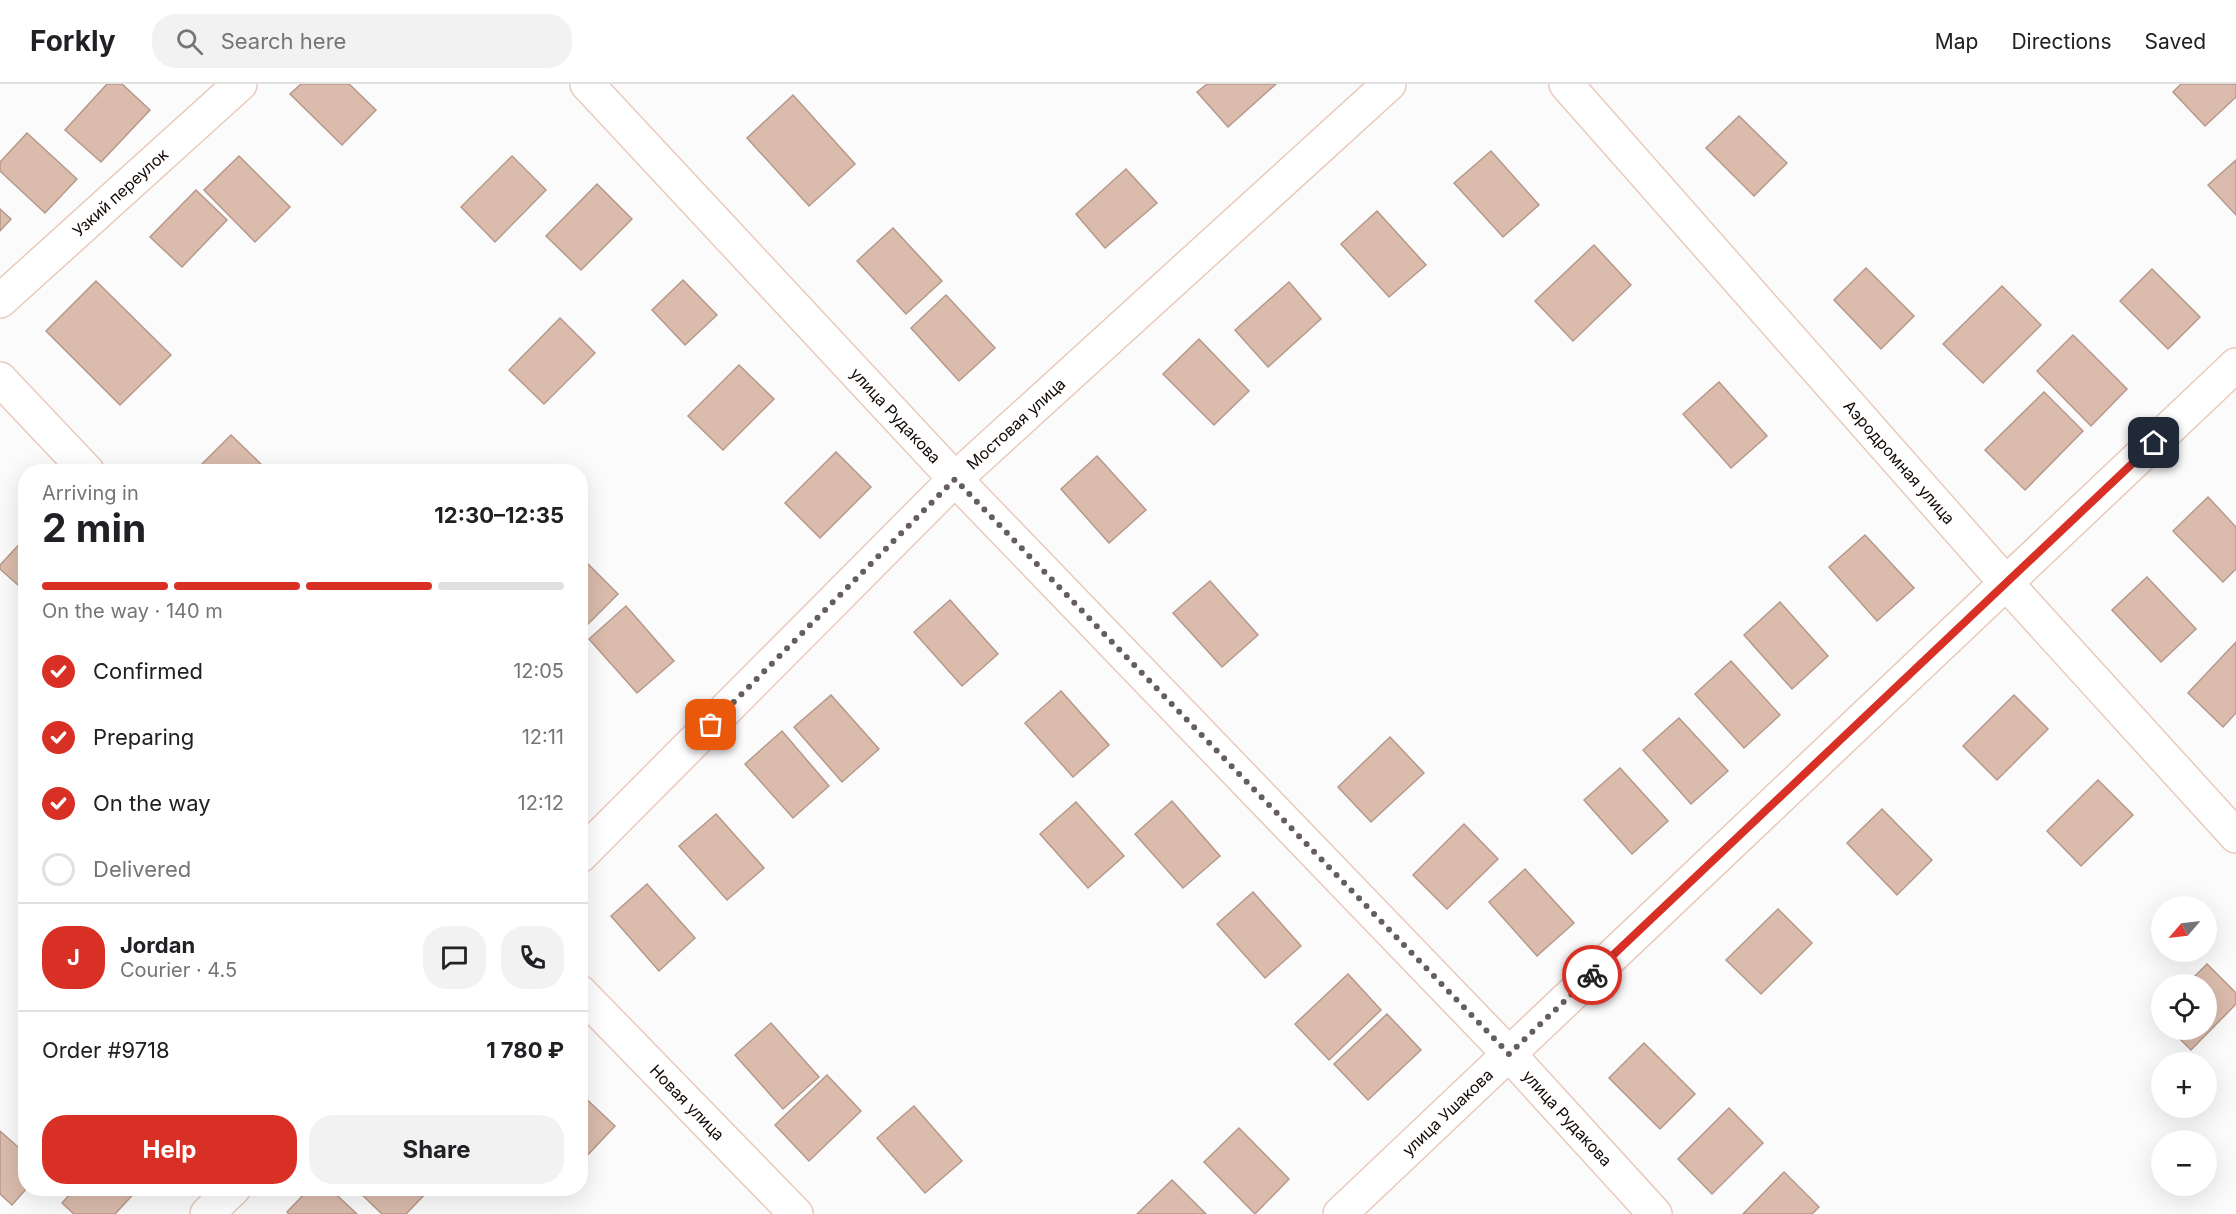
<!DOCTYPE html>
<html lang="en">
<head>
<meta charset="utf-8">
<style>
  body { margin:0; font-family:Inter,sans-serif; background:#f2f2f2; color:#202124; height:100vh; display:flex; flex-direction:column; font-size:22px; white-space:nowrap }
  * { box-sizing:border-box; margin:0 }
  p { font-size:20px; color:#757577 }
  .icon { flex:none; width:33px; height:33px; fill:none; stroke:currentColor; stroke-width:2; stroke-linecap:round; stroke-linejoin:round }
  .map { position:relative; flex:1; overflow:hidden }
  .panel { position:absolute; left:18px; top:380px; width:570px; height:732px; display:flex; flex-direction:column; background:#fff; border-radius:24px; box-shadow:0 6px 24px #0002 }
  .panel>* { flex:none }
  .needle { width:39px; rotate:242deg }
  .fabs { position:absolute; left:2151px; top:812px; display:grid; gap:12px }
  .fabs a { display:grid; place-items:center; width:66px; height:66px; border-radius:50%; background:#fff; box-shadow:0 6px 24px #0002; font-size:30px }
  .pin { position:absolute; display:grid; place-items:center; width:51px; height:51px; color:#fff; margin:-26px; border-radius:12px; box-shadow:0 3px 9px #0006 }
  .courier { position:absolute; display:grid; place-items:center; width:60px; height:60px; margin:-30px; border:4px solid #d93025; border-radius:50%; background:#fff; color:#222; box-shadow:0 2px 8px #0007 }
  .summary em { font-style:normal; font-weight:700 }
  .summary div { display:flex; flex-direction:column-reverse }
  .summary { display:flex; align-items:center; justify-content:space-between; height:102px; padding:0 24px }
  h1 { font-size:39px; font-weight:700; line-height:45px }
  .bar { display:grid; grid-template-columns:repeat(4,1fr); gap:9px 6px; align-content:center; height:72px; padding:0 24px }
  .bar i { height:8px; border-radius:4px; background:#e0e0e0 }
  .bar .active { background:#d93025 }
  .bar p { grid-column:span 4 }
  .line { display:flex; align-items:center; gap:15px; padding:0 24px; border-top:2px solid #e0e0e0 }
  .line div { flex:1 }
  .round { display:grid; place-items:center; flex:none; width:63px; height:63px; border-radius:24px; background:#f2f2f2 }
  ol { padding:0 24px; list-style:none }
  li { display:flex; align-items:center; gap:18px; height:66px }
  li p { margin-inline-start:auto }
  li .icon { padding:6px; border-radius:50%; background:#d93025; color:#fff; stroke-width:4 }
  li:last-child { color:#757577 }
  li i { width:33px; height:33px; border:3px solid #e0e0e0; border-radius:50% }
  .action { display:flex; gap:12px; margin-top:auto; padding:12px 24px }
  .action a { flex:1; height:69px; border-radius:24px; background:#d93025; color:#fff; font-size:24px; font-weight:700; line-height:69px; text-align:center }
  .action a+a { background:#f2f2f2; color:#202124 }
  header { display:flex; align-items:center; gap:36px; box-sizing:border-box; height:84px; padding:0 30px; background:#fff; border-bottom:2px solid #e0e0e0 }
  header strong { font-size:28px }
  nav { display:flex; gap:33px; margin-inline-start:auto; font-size:21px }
  .search { width:420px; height:54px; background:#f2f2f2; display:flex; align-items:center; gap:15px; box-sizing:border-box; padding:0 21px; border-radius:24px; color:#757577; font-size:22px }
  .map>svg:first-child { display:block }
  .building { fill:#dabbac; stroke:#b6998a; stroke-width:1.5 }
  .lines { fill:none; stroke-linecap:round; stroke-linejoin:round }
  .street-casing { stroke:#e9cabb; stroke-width:36 }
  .secondary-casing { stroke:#e9cabb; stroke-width:36 }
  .street { stroke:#fff; stroke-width:33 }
  .secondary { stroke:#fff; stroke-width:33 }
  .done { stroke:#655e5b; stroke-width:6; stroke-dasharray:0 10.8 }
  .route { stroke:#d93025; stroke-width:8 }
  .labels { text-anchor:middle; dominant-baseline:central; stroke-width:4.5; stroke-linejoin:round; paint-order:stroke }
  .street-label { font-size:16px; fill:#140a05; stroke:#fbfbfb }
</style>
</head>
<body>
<header>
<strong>Forkly</strong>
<div class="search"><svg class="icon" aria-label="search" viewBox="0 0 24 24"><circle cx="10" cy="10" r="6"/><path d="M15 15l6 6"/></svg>Search here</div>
<nav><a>Map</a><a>Directions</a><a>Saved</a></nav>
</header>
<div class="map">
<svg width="2236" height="1130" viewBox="0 0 2236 1130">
  <rect width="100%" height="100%" fill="#fbfbfb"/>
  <g class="building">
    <path d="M107,0H122L150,26L101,78L65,46Z"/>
    <path d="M301,0H349L376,26L342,61L290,10Z"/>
    <path d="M1207,0H1276L1228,43L1197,8Z"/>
    <path d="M2181,0H2236V13L2205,42L2173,8Z"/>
    <path d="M793,11L855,80L809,122L747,54Z"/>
    <path d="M1739,32L1787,79L1754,112L1706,64Z"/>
    <path d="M27,49L77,95L45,129L0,87V78Z"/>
    <path d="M1491,67L1539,121L1503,153L1454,99Z"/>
    <path d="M239,72L290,123L255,158L204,106Z"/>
    <path d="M512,72L546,106L495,158L461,123Z"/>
    <path d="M2236,76V131L2208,101Z"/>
    <path d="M1126,85L1157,119L1105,164L1076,130Z"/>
    <path d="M597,100L632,135L581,186L546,152Z"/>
    <path d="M196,106L227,136L182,183L150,153Z"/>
    <path d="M0,125L11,135L0,147Z"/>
    <path d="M1377,127L1426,181L1389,213L1341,160Z"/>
    <path d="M893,144L942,197L906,230L857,177Z"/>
    <path d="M1594,161L1631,201L1573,257L1535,217Z"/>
    <path d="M1866,184L1914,232L1881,265L1834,216Z"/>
    <path d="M2152,185L2200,233L2168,265L2120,217Z"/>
    <path d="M683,196L717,231L685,261L652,226Z"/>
    <path d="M96,197L171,271L120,321L46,247Z"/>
    <path d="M1289,198L1321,235L1268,283L1235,246Z"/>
    <path d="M2002,202L2041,241L1983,299L1943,260Z"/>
    <path d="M946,211L995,264L959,297L911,244Z"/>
    <path d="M560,234L595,269L544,320L509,286Z"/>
    <path d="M2073,251L2127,305L2091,342L2037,287Z"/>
    <path d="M1199,255L1249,307L1214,341L1163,290Z"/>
    <path d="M739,281L774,315L723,366L688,332Z"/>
    <path d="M1719,298L1767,352L1731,384L1683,330Z"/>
    <path d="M2044,308L2083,347L2025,406L1985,366Z"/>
    <path d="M231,351L266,385L264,387H195Z"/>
    <path d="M836,368L871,403L820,454L785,419Z"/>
    <path d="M1097,372L1146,426L1109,459L1061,405Z"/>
    <path d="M2208,413L2236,443V485L2223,498L2173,447Z"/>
    <path d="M1865,451L1914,504L1877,537L1829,483Z"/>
    <path d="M26,453V508L0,485V481Z"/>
    <path d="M584,476L618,510L580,548V479Z"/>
    <path d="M2147,493L2196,545L2161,578L2112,526Z"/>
    <path d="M1210,497L1258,551L1222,583L1173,529Z"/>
    <path d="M950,516L998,570L962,602L914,548Z"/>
    <path d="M1780,518L1828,572L1792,605L1744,551Z"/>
    <path d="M626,522L674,577L637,609L589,555Z"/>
    <path d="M2236,558V629L2223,643L2188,609Z"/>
    <path d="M1731,577L1780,631L1744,664L1695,610Z"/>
    <path d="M1061,607L1109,661L1073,693L1025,639Z"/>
    <path d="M831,611L879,665L842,698L794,643Z"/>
    <path d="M2014,611L2048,645L1997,696L1963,662Z"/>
    <path d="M1679,634L1728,687L1691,720L1643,666Z"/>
    <path d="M782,647L829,702L793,734L745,680Z"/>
    <path d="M1390,653L1424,689L1371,738L1338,703Z"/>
    <path d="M1620,684L1668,737L1632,770L1584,716Z"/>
    <path d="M2098,696L2133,731L2081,782L2047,747Z"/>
    <path d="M1172,717L1220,772L1183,804L1135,750Z"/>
    <path d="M1076,718L1124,772L1088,804L1040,750Z"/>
    <path d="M1882,725L1932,776L1897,811L1847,759Z"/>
    <path d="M716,730L764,784L727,816L679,762Z"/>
    <path d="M1464,740L1498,775L1447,825L1413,791Z"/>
    <path d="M1525,785L1574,839L1537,872L1489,818Z"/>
    <path d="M647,800L695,854L659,887L611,832Z"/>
    <path d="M1253,808L1301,862L1265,894L1217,840Z"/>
    <path d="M1778,825L1812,859L1761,910L1726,876Z"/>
    <path d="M2207,880L2236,909V920L2191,966L2170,945H2206V900H2187Z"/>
    <path d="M1348,890L1381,926L1329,976L1295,940Z"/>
    <path d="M1387,930L1421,966L1368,1016L1334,980Z"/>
    <path d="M771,939L819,993L783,1025L735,971Z"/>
    <path d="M1644,959L1695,1010L1660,1045L1609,994Z"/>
    <path d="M827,991L861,1027L809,1077L775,1041Z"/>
    <path d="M580,1009L615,1042L580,1079Z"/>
    <path d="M914,1022L962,1077L925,1109L877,1054Z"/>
    <path d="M1729,1024L1763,1059L1712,1110L1678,1075Z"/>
    <path d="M1239,1044L1289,1095L1255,1130L1204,1078Z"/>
    <path d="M0,1047L26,1070V1104H27L12,1121L0,1110Z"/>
    <path d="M1784,1088L1819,1123L1812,1130H1743Z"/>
    <path d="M1172,1096L1206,1130H1137Z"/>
    <path d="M76,1104H139L115,1130H74L62,1119Z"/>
    <path d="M310,1104H329L357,1130H289L287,1128Z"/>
    <path d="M355,1104H422L427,1108L406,1130H382Z"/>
  </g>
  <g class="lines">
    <defs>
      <g id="street">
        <path id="s1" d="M587,0L955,395L1509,970L1655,1130"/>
        <path id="s2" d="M1566,0L2006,499L2236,752"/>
        <path id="s3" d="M0,217L240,0"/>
        <path d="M0,295L87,387"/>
        <path id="s4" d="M580,772L955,395L1389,0"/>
        <path id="s5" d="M580,908L796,1130"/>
        <path d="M207,1130L234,1104"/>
      </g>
      <g id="secondary">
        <path id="s6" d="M1340,1130L2236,281"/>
      </g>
    </defs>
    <use href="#street" class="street-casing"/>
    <use href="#secondary" class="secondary-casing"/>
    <use href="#street" class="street"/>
    <use href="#secondary" class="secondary"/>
  </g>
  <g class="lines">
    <path class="done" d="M711,641L955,395L1509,970L1592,891"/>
    <path class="route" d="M1592,891L2154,359"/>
  </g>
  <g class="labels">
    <g class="street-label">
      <text stroke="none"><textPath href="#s3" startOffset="162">Узкий переулок</textPath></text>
      <text stroke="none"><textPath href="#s1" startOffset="453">улица Рудакова</textPath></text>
      <text stroke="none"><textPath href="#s4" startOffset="614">Мостовая улица</textPath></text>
      <text stroke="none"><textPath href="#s2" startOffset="504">Аэродромная улица</textPath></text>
      <text stroke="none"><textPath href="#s5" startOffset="154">Новая улица</textPath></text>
      <text stroke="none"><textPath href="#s6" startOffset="148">улица Ушакова</textPath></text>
      <text stroke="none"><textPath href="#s1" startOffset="1425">улица Рудакова</textPath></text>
    </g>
  </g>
</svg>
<div class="fabs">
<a><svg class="needle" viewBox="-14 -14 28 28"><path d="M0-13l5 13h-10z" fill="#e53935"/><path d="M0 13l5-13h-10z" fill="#757577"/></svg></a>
<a><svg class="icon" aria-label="locate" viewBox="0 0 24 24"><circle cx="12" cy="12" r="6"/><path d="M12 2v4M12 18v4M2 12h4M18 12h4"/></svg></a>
<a>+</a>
<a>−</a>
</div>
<div class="pin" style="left:711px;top:641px;background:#ea580c"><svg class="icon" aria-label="bag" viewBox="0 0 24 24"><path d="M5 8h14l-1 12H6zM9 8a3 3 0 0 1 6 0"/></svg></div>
<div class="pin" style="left:2154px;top:359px;background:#1f2937"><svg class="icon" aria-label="home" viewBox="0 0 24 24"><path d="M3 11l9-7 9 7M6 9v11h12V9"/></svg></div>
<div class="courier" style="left:1592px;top:891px"><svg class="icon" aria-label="bike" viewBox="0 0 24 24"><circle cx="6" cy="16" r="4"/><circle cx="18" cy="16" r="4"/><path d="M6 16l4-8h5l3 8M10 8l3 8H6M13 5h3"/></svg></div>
<section class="panel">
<div class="summary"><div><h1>2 min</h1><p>Arriving in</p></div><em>12:30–12:35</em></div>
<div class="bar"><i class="active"></i><i class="active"></i><i class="active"></i><i></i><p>On the way · 140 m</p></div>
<ol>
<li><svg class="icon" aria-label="check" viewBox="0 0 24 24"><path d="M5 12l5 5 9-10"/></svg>Confirmed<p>12:05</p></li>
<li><svg class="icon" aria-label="check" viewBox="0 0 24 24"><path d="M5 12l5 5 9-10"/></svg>Preparing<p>12:11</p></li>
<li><svg class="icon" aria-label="check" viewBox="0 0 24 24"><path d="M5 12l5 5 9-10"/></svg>On the way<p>12:12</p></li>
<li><i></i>Delivered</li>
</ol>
<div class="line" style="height:108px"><b class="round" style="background:#d93025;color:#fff">J</b><div><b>Jordan</b><p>Courier · 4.5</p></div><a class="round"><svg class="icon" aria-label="chat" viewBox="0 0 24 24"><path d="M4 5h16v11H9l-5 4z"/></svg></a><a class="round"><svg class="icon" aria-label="phone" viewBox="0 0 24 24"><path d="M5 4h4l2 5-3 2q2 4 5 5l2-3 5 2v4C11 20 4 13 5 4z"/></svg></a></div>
<div class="line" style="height:78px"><div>Order #9718</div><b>1 780 ₽</b></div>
<div class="action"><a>Help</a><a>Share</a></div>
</section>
</div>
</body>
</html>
